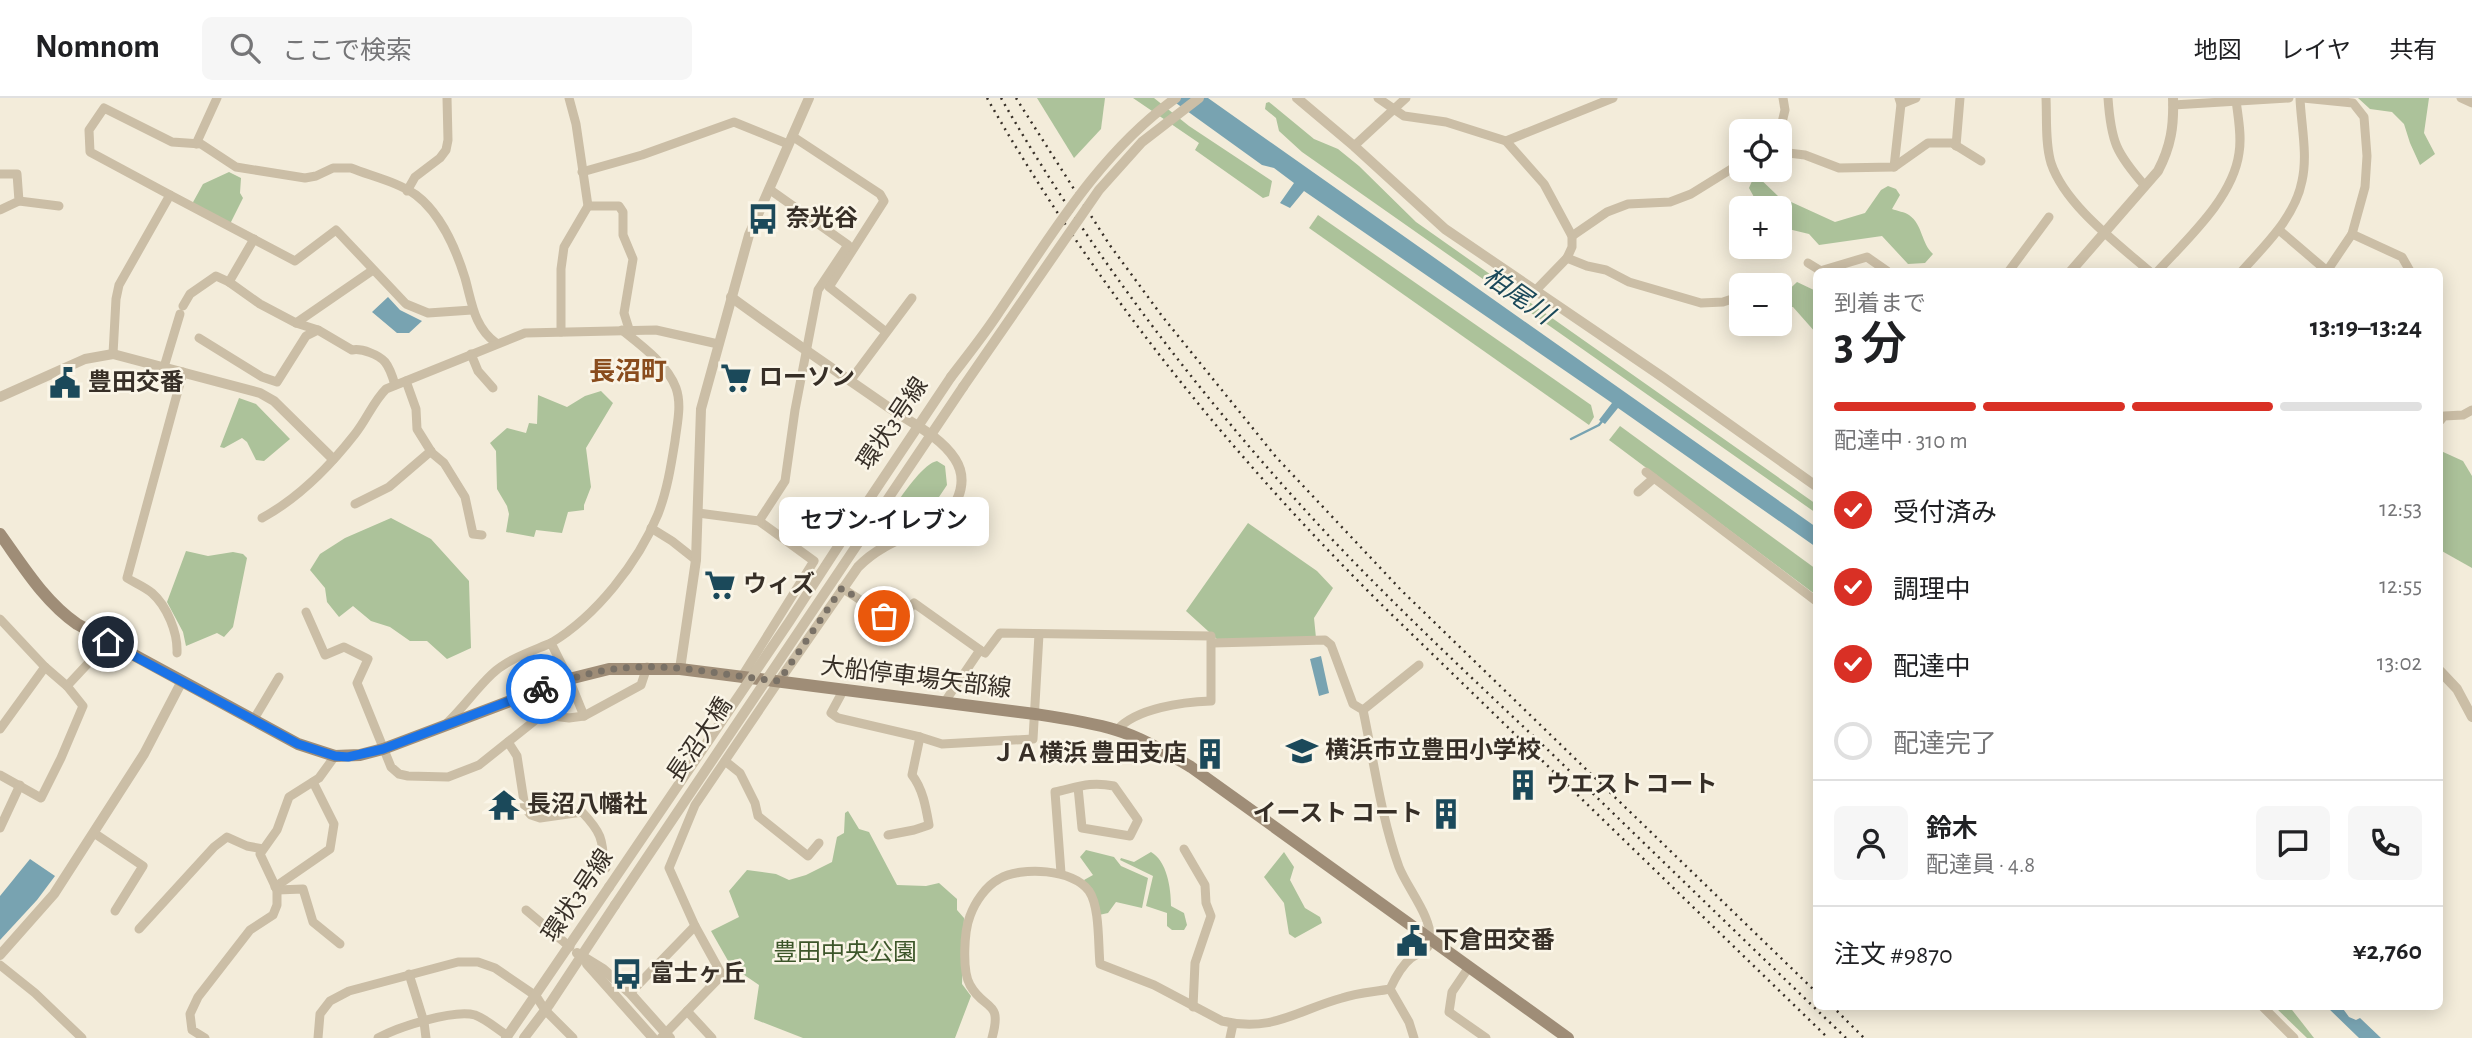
<!DOCTYPE html>
<html lang="ja">
<head>
<meta charset="utf-8">
<style>
  body { margin:0; font-family:"Alegreya Sans","Noto Sans JP",sans-serif; background:#f6f6f6; color:#202124; height:100vh; display:flex; flex-direction:column; font-size:26px; white-space:nowrap }
  * { box-sizing:border-box; margin:0 }
  p { font-size:23px; color:#757577 }
  .icon { flex:none; width:38px; height:38px; fill:none; stroke:currentColor; stroke-width:2; stroke-linecap:round; stroke-linejoin:round }
  .map { position:relative; flex:1; overflow:hidden }
  .drawer { position:absolute; left:1813px; top:170px; width:630px; height:742px; display:flex; flex-direction:column; background:#fff; border-radius:10px; box-shadow:0 4px 18px #0003 }
  .drawer>* { flex:none }
  .controls { position:absolute; left:1729px; top:21px; display:grid; gap:14px }
  .controls a { display:grid; place-items:center; width:63px; height:63px; border-radius:10px; background:#fff; box-shadow:0 4px 18px #0003; font-size:35px }
  .pin { position:absolute; display:grid; place-items:center; width:60px; height:60px; color:#fff; margin:-30px; border:4px solid #fff; border-radius:50%; box-shadow:0 2px 7px #0007 }
  .courier { position:absolute; display:grid; place-items:center; width:70px; height:70px; margin:-35px; border:5px solid #1a73e8; border-radius:50%; background:#fff; color:#222; box-shadow:0 2px 9px #0007 }
  .bubble { position:absolute; height:49px; border-radius:10px; background:#fff; box-shadow:0 4px 18px #0003; font-size:23px; font-weight:600; line-height:49px; text-align:center }
  .head em { font-style:normal; font-weight:600 }
  .head div { display:flex; flex-direction:column-reverse }
  .head { display:flex; align-items:center; justify-content:space-between; height:119px; padding:0 21px }
  h1 { font-size:46px; font-weight:600; line-height:52px }
  .bar { display:grid; grid-template-columns:repeat(4,1fr); gap:10px 7px; align-content:center; height:84px; padding:0 21px }
  .bar i { height:9px; border-radius:5px; background:#e0e0e0 }
  .bar .selected { background:#d93025 }
  .bar p { grid-column:span 4 }
  .line { display:flex; align-items:center; gap:18px; padding:0 21px; border-top:2px solid #e0e0e0 }
  .line div { flex:1 }
  .round { display:grid; place-items:center; flex:none; width:74px; height:74px; border-radius:10px; background:#f6f6f6 }
  ol { padding:0 21px; list-style:none }
  li { display:flex; align-items:center; gap:21px; height:77px }
  li p { margin-inline-start:auto }
  li .icon { padding:7px; border-radius:50%; background:#d93025; color:#fff; stroke-width:4 }
  li:last-child { color:#757577 }
  li i { width:38px; height:38px; border:4px solid #e0e0e0; border-radius:50% }
  header { display:flex; align-items:center; gap:42px; box-sizing:border-box; height:98px; padding:0 35px; background:#fff; border-bottom:2px solid #e0e0e0 }
  header strong { font-size:33px }
  nav { display:flex; gap:38px; margin-inline-start:auto; font-size:24px }
  .search { width:490px; height:63px; background:#f6f6f6; display:flex; align-items:center; gap:18px; box-sizing:border-box; padding:0 24px; border-radius:10px; color:#757577; font-size:26px }
  .map>svg:first-child { display:block }
  .green { fill:#acc29a }
  .water { fill:#78a3b1 }
  .lines { fill:none; stroke-linecap:round; stroke-linejoin:round }
  .stream { stroke:#78a3b1; stroke-width:2.5 }
  .minor { stroke:#cbbea6; stroke-width:9 }
  .tertiary { stroke:#cbbea6; stroke-width:10 }
  .secondary { stroke:#9f8d77; stroke-width:12 }
  .rail { stroke:#372f27; stroke-width:2.5; stroke-dasharray:2 5; stroke-linecap:butt }
  .tertiary-bridge { stroke:#cbbea6; stroke-width:10 }
  .done { stroke:#797166; stroke-width:7; stroke-dasharray:0 12.6 }
  .route { stroke:#1a73e8; stroke-width:9 }
  .labels { text-anchor:middle; dominant-baseline:central; stroke-width:5; stroke-linejoin:round; paint-order:stroke }
  .poi-label { font-size:24px; font-weight:bold; fill:#372f27; stroke:#faf5e7; text-anchor:start }
  .street-label { font-size:24px; fill:#372f27; stroke:#faf5e7 }
  .park-label { font-size:24px; fill:#3d562a; stroke:#faf5e7 }
  .water-label { font-size:26px; font-style:italic; fill:#1b495a; stroke:#faf5e7 }
  .neighbourhood-label { font-size:26px; font-weight:bold; fill:#894c1d; stroke:#faf5e7 }
</style>
</head>
<body>
<header>
<strong>Nomnom</strong>
<div class="search"><svg class="icon" aria-label="search" viewBox="0 0 24 24"><circle cx="10" cy="10" r="6"/><path d="M15 15l6 6"/></svg>ここで検索</div>
<nav><a>地図</a><a>レイヤ</a><a>共有</a></nav>
</header>
<div class="map">
<svg width="2472" height="940" viewBox="0 0 2472 940">
  <rect width="100%" height="100%" fill="#f3ecda"/>
  <g class="green">
    <path d="M1037,0H1105L1101,31L1074,60Z"/>
    <path d="M1133,0H1154L1189,28L1272,83L1269,98L1263,100L1195,52L1199,45Z"/>
    <path d="M2358,0H2429L2424,35L2435,56L2420,67L2410,45L2404,26L2392,14L2370,11Z"/>
    <path d="M1269,4L1314,41L1338,51L1359,68L1416,124L1816,406V415L1302,54L1279,33L1276,20L1265,11L1266,5Z"/>
    <path d="M229,74L241,80L240,95L243,100L230,126L192,106L203,86Z"/>
    <path d="M1755,76L1778,98L1835,124L1865,115L1881,92L1888,88L1896,91L1900,97L1892,111C1897,113 1905,114 1909,117C1923,127 1921,145 1933,156L1925,165L1908,166L1882,138L1819,147L1809,136L1780,129V110H1760L1749,90Z"/>
    <path d="M1318,117L1591,307L1594,319L1589,327L1309,130Z"/>
    <path d="M1797,184L1816,193V235L1793,209L1780,210V200Z"/>
    <path d="M601,293L613,305L586,350L591,389L584,407V412L568,414L562,435L536,432L534,439L506,434L509,416L507,408L497,391L496,353L490,345L507,330L526,335L529,325L537,326L538,297L567,309L585,298Z"/>
    <path d="M239,300L256,306L290,341L264,363L256,362L247,344L242,340L224,350L220,349Z"/>
    <path d="M1620,328L1816,471V497L1609,342Z"/>
    <path d="M2441,353L2463,363L2472,378V470L2440,452V354Z"/>
    <path d="M937,363L945,368L947,387L935,405L877,440L874,437C888,420 919,366 937,363Z"/>
    <path d="M391,420L431,441L469,483L471,550L447,561L427,543H410L390,529L371,523L353,508L339,519L327,504L325,490L310,472L320,456L345,440Z"/>
    <path d="M1248,425L1317,473L1333,490L1314,520L1316,540L1219,543L1186,513Z"/>
    <path d="M186,453L208,458L233,454L243,456L247,460L233,529L224,539L217,535L186,548L183,534L167,504Z"/>
    <path d="M848,713L859,731L869,734L897,787L926,788L939,785L957,801V812L964,820L962,886L971,898L955,940H803L754,921L759,887L731,868L711,833L739,819L729,793L747,772L776,776L789,782L806,777L832,764L837,739L844,735L845,715Z"/>
    <path d="M1086,752L1114,759L1121,768L1148,780L1142,810L1116,804L1108,815L1099,817L1084,782L1093,777L1080,759Z"/>
    <path d="M1151,754C1167,763 1171,790 1171,808L1184,815L1187,827L1184,832H1172L1167,828V815L1146,808L1153,778L1120,762L1121,760L1134,764Z"/>
    <path d="M1284,754L1294,769L1290,782L1305,810L1320,819L1322,825L1295,840L1289,836L1284,805L1264,779Z"/>
    <path d="M2274,908H2289L2314,940H2307Z"/>
  </g>
  <g class="water">
    <path d="M1169,0H1208L1816,429V449L1618,310L1605,326L1599,322L1612,305L1304,93L1290,110L1280,105L1294,85L1274,70L1262,67Z"/>
    <path d="M388,199L400,212L422,223L409,235H397L372,214Z"/>
    <path d="M1321,558L1329,595L1319,598L1310,561Z"/>
    <path d="M30,761L55,778L37,802L0,842V798Z"/>
    <path d="M2326,908H2341L2349,919L2356,922L2360,920L2381,940H2359Z"/>
  </g>
  <g class="lines">
    <path class="stream" d="M1571,341L1599,327L1603,322"/>
    <g class="minor">
      <path d="M1378,0L1404,18L1446,24L1506,43L1544,86L1572,138V149L1567,160L1536,192"/>
      <path d="M2046,0C2047,21 2045,45 2051,65C2065,107 2117,145 2149,173"/>
      <path d="M2108,0C2111,44 2116,55 2145,88"/>
      <path d="M2303,0L2353,5L2364,19L2367,58L2365,89L2352,136L2327,173"/>
      <path d="M2461,0L2472,5"/>
      <path d="M1901,6L1916,0"/>
      <path d="M2173,7L2289,0"/>
      <path d="M1780,33L1785,12L1783,0"/>
      <path d="M792,38L880,96L884,103L829,189L886,234"/>
      <path d="M1506,43L1613,0"/>
      <path d="M196,46L217,0"/>
      <path d="M1354,48L1406,0"/>
      <path d="M1956,48L1960,0"/>
      <path d="M1780,54L1805,57L1839,70L1894,69L1901,6L1899,0"/>
      <path d="M1894,69L1928,45H1952L1981,63"/>
      <path d="M582,74L642,57L734,24L788,46"/>
      <path d="M0,76H17L19,103L0,112"/>
      <path d="M407,93L415,79L440,60L446,52L448,42L447,0"/>
      <path d="M170,97L295,163L336,132L406,206L428,215L472,212"/>
      <path d="M19,103L59,108"/>
      <path d="M588,108H619L623,114V137L633,161L624,215L629,231"/>
      <path d="M2279,132L2327,173"/>
      <path d="M2352,136L2402,159L2410,173"/>
      <path d="M1572,138L1607,114L1628,106L1670,104L1691,96L1741,65"/>
      <path d="M1567,160L1587,168L1606,172L1629,184L1701,205L1723,204L1741,198"/>
      <path d="M1808,165L1821,173"/>
      <path d="M1820,173L1867,159L1887,173"/>
      <path d="M2009,173L2049,119"/>
      <path d="M2158,173C2187,141 2233,100 2239,55C2242,38 2238,19 2236,2"/>
      <path d="M2242,173C2266,146 2295,119 2302,83C2308,57 2301,26 2300,0"/>
      <path d="M229,184L254,141"/>
      <path d="M1766,187L1781,183"/>
      <path d="M183,208L190,196L216,178L229,184L260,206L296,225L318,232L352,252C362,250 379,257 385,264C390,270 393,280 395,287"/>
      <path d="M296,225L373,172"/>
      <path d="M561,234V171L564,149L588,108L576,26L569,0"/>
      <path d="M199,240L262,279L277,284L306,238L318,232"/>
      <path d="M113,256L116,201L119,187L170,97L90,54L89,32L104,10L172,44L201,46L236,69L305,80L316,78L333,70H351C371,78 398,84 416,97C440,115 456,151 465,180C472,205 474,229 496,245"/>
      <path d="M471,256L478,273L493,290"/>
      <path d="M164,269L180,216"/>
      <path d="M406,283L416,311L417,331L432,355L444,365L465,399L473,436L482,437"/>
      <path d="M850,283L912,200"/>
      <path d="M2440,323L2444,318L2463,317L2472,312"/>
      <path d="M1646,374L1816,503"/>
      <path d="M1638,394L1654,380"/>
      <path d="M355,406L389,389L431,353"/>
      <path d="M698,415L759,423L814,463L741,580"/>
      <path d="M262,420C297,401 330,368 355,336C367,321 373,304 386,291L525,235L656,232L718,246"/>
      <path d="M759,423L785,383L795,312L818,192L848,147L769,91"/>
      <path d="M651,430L672,443L696,462"/>
      <path d="M842,490L891,522C902,524 908,512 914,505L980,552"/>
      <path d="M306,514L325,557L344,549L368,561L357,585L391,669L399,676L408,678L448,679L479,667L538,620L553,618L569,620L584,618L641,587L647,569"/>
      <path d="M0,521L45,569L67,588L108,544"/>
      <path d="M177,555C178,535 167,508 152,495C145,489 135,485 127,480L183,274"/>
      <path d="M844,591L831,615L838,620L920,639L942,646L1033,641L1039,536"/>
      <path d="M944,605L980,552L985,555L1000,535L1211,538V603C1183,604 1136,610 1117,632"/>
      <path d="M1363,612L1419,567"/>
      <path d="M584,618L569,581L551,545C596,518 638,465 658,416C667,393 671,368 675,343C677,326 682,307 676,290C667,266 642,248 622,232"/>
      <path d="M254,621L279,579"/>
      <path d="M447,625C463,610 476,591 492,576C508,561 530,554 551,545"/>
      <path d="M0,631L45,569"/>
      <path d="M508,644L517,658L525,710L531,717L540,720L582,714C601,734 603,741 604,768L606,770"/>
      <path d="M725,663L740,675L755,705L758,718L808,758L819,745"/>
      <path d="M0,677L41,700L61,660L83,608L67,588"/>
      <path d="M0,730L20,687"/>
      <path d="M94,735L143,768L115,813"/>
      <path d="M888,737L914,732L929,727C926,710 923,691 912,677L920,639"/>
      <path d="M1184,751L1205,787L1206,805L1211,818L1195,865L1193,909"/>
      <path d="M1061,775L1055,694C1078,689 1090,683 1114,688L1138,722L1130,738L1082,730L1078,689"/>
      <path d="M275,789L330,751L334,726L313,684"/>
      <path d="M277,792L303,791L313,824L340,846"/>
      <path d="M526,812L570,849"/>
      <path d="M139,831L214,749L227,739L247,748L263,751"/>
      <path d="M0,867L35,895L82,940"/>
      <path d="M1469,869L1452,894L1449,914L1486,940"/>
      <path d="M409,876L424,924L426,940"/>
      <path d="M1390,891L1409,924L1414,940"/>
      <path d="M630,895L695,828"/>
      <path d="M2262,908L2294,940"/>
      <path d="M687,913L712,940"/>
      <path d="M205,940L192,932L190,916L198,899L250,832L273,817L277,807V792L260,756L277,732L289,699L319,680L335,658"/>
      <path d="M318,940L320,916L330,903L349,893L458,864H478L495,870L536,898L545,912L573,940"/>
      <path d="M378,940C398,929 454,911 475,917C486,921 497,931 508,938"/>
      <path d="M661,940L722,877L695,828L669,770L695,707L779,583"/>
      <path d="M992,940C1003,901 984,913 970,887C962,873 964,833 970,818C975,804 986,788 999,781C1021,768 1074,771 1089,793C1100,809 1098,847 1100,866L1154,887L1222,923C1272,935 1298,912 1342,900C1357,895 1374,894 1390,891C1395,880 1401,868 1411,860C1418,855 1429,853 1430,843C1433,820 1407,790 1399,769C1381,719 1374,664 1363,612L1353,606L1331,547L1325,542L1212,545"/>
      <path d="M1230,940L1233,926"/>
    </g>
    <g class="tertiary">
      <path d="M1297,0L1354,48L1445,131L1664,280L1816,388"/>
      <path d="M2071,173L2158,73C2171,48 2174,28 2173,0"/>
      <path d="M731,199C784,238 838,274 891,311C912,325 941,339 955,361C968,381 960,403 945,419C915,437 883,443 858,469L779,583"/>
      <path d="M0,299L85,261L113,256L260,295L274,303L333,361"/>
      <path d="M854,424L951,279"/>
      <path d="M867,432L963,289"/>
      <path d="M680,571L696,462L701,311L749,137L809,0"/>
      <path d="M2440,573L2457,591L2472,619"/>
      <path d="M577,855L603,871L630,895L670,940"/>
      <path d="M0,857L54,796L144,656L182,583"/>
      <path d="M587,866L653,940"/>
      <path d="M506,940L609,789"/>
      <path d="M524,940L549,907L615,807"/>
    </g>
    <path class="secondary" d="M0,436C23,468 44,503 77,526L298,646L335,658L360,657L383,651L569,581L609,571H680L1035,616C1062,620 1090,624 1116,632C1143,640 1167,655 1191,669L1568,940"/>
    <g class="rail">
      <path d="M987,0C1095,189 1231,358 1386,511L1828,940"/>
      <path d="M1001,0C1092,158 1205,305 1329,438C1399,512 1474,582 1548,652C1647,748 1746,844 1846,940"/>
      <path d="M1016,0L1109,146L1162,218L1276,359L1401,492L1816,894"/>
      <path d="M1832,908L1864,940"/>
    </g>
    <g class="tertiary-bridge">
      <path d="M951,279C967,258 984,237 999,214C1051,138 1099,55 1176,0"/>
      <path d="M963,289L1099,92L1142,44L1199,0"/>
      <path d="M609,789L789,524L854,424"/>
      <path d="M615,807L867,432"/>
    </g>
  </g>
  <g class="lines">
    <path class="done" d="M541,591C563,583 586,575 608,572C665,562 723,578 779,583L842,490L884,518"/>
    <path class="route" d="M108,544L298,646L335,658L348,659L383,651L541,591"/>
  </g>
  <defs>
    <symbol id="bus-bare" viewBox="-9 -9 18 18"><path d="M-5-6H5V4H4V6H2V4H-2V6H-4V4H-5ZM-3.5-4V0h7V-4ZM-3.5 1.2v1.5H-2V1.2ZM2 1.2v1.5H3.5V1.2Z" fill="#1b495a" stroke="#faf5e7" stroke-width="2.5" paint-order="stroke"/></symbol>
    <symbol id="supermarket-bare" viewBox="-9 -9 18 18"><path d="M-6-5.5h2.5l.6 2H6L4.5 2H-2.5L-4.4-4H-6ZM-1.5 3.2a1.3 1.3 0 1 0 .1 0ZM3 3.2a1.3 1.3 0 1 0 .1 0Z" fill="#1b495a" stroke="#faf5e7" stroke-width="2.5" paint-order="stroke"/></symbol>
    <symbol id="civic-bare" viewBox="-9 -9 18 18"><path d="M-.6-6.5H3V-4.5H.6V-3L4-1V1h2V6H-6V1h2V-1L-.6-3ZM-1.2 2.5V6h2.4V2.5Z" fill="#1b495a" stroke="#faf5e7" stroke-width="2.5" paint-order="stroke"/></symbol>
    <symbol id="school-bare" viewBox="-9 -9 18 18"><path d="M0-5L7-2L0 1L-7-2ZM-4 1L0 2.5L4 1V4Q0 6-4 4Z" fill="#1b495a" stroke="#faf5e7" stroke-width="2.5" paint-order="stroke"/></symbol>
    <symbol id="building-bare" viewBox="-9 -9 18 18"><path d="M-4-6H4V6H1V3H-1V6H-4ZM-2.5-4.3h1.7v1.8h-1.7ZM.8-4.3h1.7v1.8H.8ZM-2.5-1h1.7V.8h-1.7ZM.8-1h1.7V.8H.8Z" fill="#1b495a" stroke="#faf5e7" stroke-width="2.5" paint-order="stroke"/></symbol>
    <symbol id="temple-bare" viewBox="-9 -9 18 18"><path d="M0-6L5-2H3V0L6.5 2.5H4V6H1.5V3h-3V6H-4V2.5H-6.5L-3 0V-2H-5Z" fill="#1b495a" stroke="#faf5e7" stroke-width="2.5" paint-order="stroke"/></symbol>
  </defs>
  <g fill-rule="evenodd">
    <use href="#bus-bare" x="741" y="99" width="44" height="44"/>
    <use href="#supermarket-bare" x="714" y="258" width="44" height="44"/>
    <use href="#civic-bare" x="43" y="263" width="44" height="44"/>
    <use href="#supermarket-bare" x="698" y="465" width="44" height="44"/>
    <use href="#school-bare" x="1280" y="631" width="44" height="44"/>
    <use href="#building-bare" x="1188" y="634" width="44" height="44"/>
    <use href="#building-bare" x="1501" y="665" width="44" height="44"/>
    <use href="#temple-bare" x="482" y="685" width="44" height="44"/>
    <use href="#building-bare" x="1424" y="694" width="44" height="44"/>
    <use href="#civic-bare" x="1390" y="821" width="44" height="44"/>
    <use href="#bus-bare" x="605" y="854" width="44" height="44"/>
  </g>
  <g class="labels">
    <g class="poi-label">
      <text x="786" y="121">奈光谷</text>
      <text x="759" y="280">ローソン</text>
      <text x="88" y="285">豊田交番</text>
      <text x="743" y="487">ウィズ</text>
      <text x="1325" y="653">横浜市立豊田小学校</text>
      <text x="1187" y="656" text-anchor="end">ＪＡ横浜 豊田支店</text>
      <text x="1546" y="687">ウエスト コート</text>
      <text x="527" y="707">長沼八幡社</text>
      <text x="1423" y="716" text-anchor="end">イースト コート</text>
      <text x="1435" y="843">下倉田交番</text>
      <text x="650" y="876">富士ヶ丘</text>
    </g>
    <g class="street-label">
      <text transform="translate(893 326) rotate(-56)">環状3号線</text>
      <text transform="translate(916 580) rotate(7)">大船停車場矢部線</text>
      <text transform="translate(700 642) rotate(-56)">長沼大橋</text>
      <text transform="translate(578 798) rotate(-56)">環状3号線</text>
    </g>
    <g class="park-label">
      <text x="845" y="855">豊田中央公園</text>
    </g>
    <g class="water-label">
      <text transform="translate(1518 198) rotate(35)">柏尾川</text>
    </g>
    <g class="neighbourhood-label">
      <text x="628" y="274">長沼町</text>
    </g>
  </g>
</svg>
<div class="controls">
<a><svg class="icon" aria-label="locate" viewBox="0 0 24 24"><circle cx="12" cy="12" r="6"/><path d="M12 2v4M12 18v4M2 12h4M18 12h4"/></svg></a>
<a>+</a>
<a>−</a>
</div>
<div class="pin" style="left:884px;top:518px;background:#ea580c"><svg class="icon" aria-label="bag" viewBox="0 0 24 24"><path d="M5 8h14l-1 12H6zM9 8a3 3 0 0 1 6 0"/></svg></div>
<div class="pin" style="left:108px;top:544px;background:#1f2937"><svg class="icon" aria-label="home" viewBox="0 0 24 24"><path d="M3 11l9-7 9 7M6 9v11h12V9"/></svg></div>
<div class="courier" style="left:541px;top:591px"><svg class="icon" aria-label="bike" viewBox="0 0 24 24"><circle cx="6" cy="16" r="4"/><circle cx="18" cy="16" r="4"/><path d="M6 16l4-8h5l3 8M10 8l3 8H6M13 5h3"/></svg></div>
<div class="bubble" style="left:779px;top:399px;width:210px">セブン-イレブン</div>
<section class="drawer">
<div class="head"><div><h1>3 分</h1><p>到着まで</p></div><em>13:19–13:24</em></div>
<div class="bar"><i class="selected"></i><i class="selected"></i><i class="selected"></i><i></i><p>配達中 · 310 m</p></div>
<ol>
<li><svg class="icon" aria-label="check" viewBox="0 0 24 24"><path d="M5 12l5 5 9-10"/></svg>受付済み<p>12:53</p></li>
<li><svg class="icon" aria-label="check" viewBox="0 0 24 24"><path d="M5 12l5 5 9-10"/></svg>調理中<p>12:55</p></li>
<li><svg class="icon" aria-label="check" viewBox="0 0 24 24"><path d="M5 12l5 5 9-10"/></svg>配達中<p>13:02</p></li>
<li><i></i>配達完了</li>
</ol>
<div class="line" style="height:126px"><a class="round"><svg class="icon" aria-label="person" viewBox="0 0 24 24"><circle cx="12" cy="8" r="4"/><path d="M4 21q1-7 8-7t8 7"/></svg></a><div><b>鈴木</b><p>配達員 · 4.8</p></div><a class="round"><svg class="icon" aria-label="chat" viewBox="0 0 24 24"><path d="M4 5h16v11H9l-5 4z"/></svg></a><a class="round"><svg class="icon" aria-label="phone" viewBox="0 0 24 24"><path d="M5 4h4l2 5-3 2q2 4 5 5l2-3 5 2v4C11 20 4 13 5 4z"/></svg></a></div>
<div class="line" style="height:91px"><div>注文 #9870</div><b>¥2,760</b></div>
</section>
</div>
</body>
</html>
